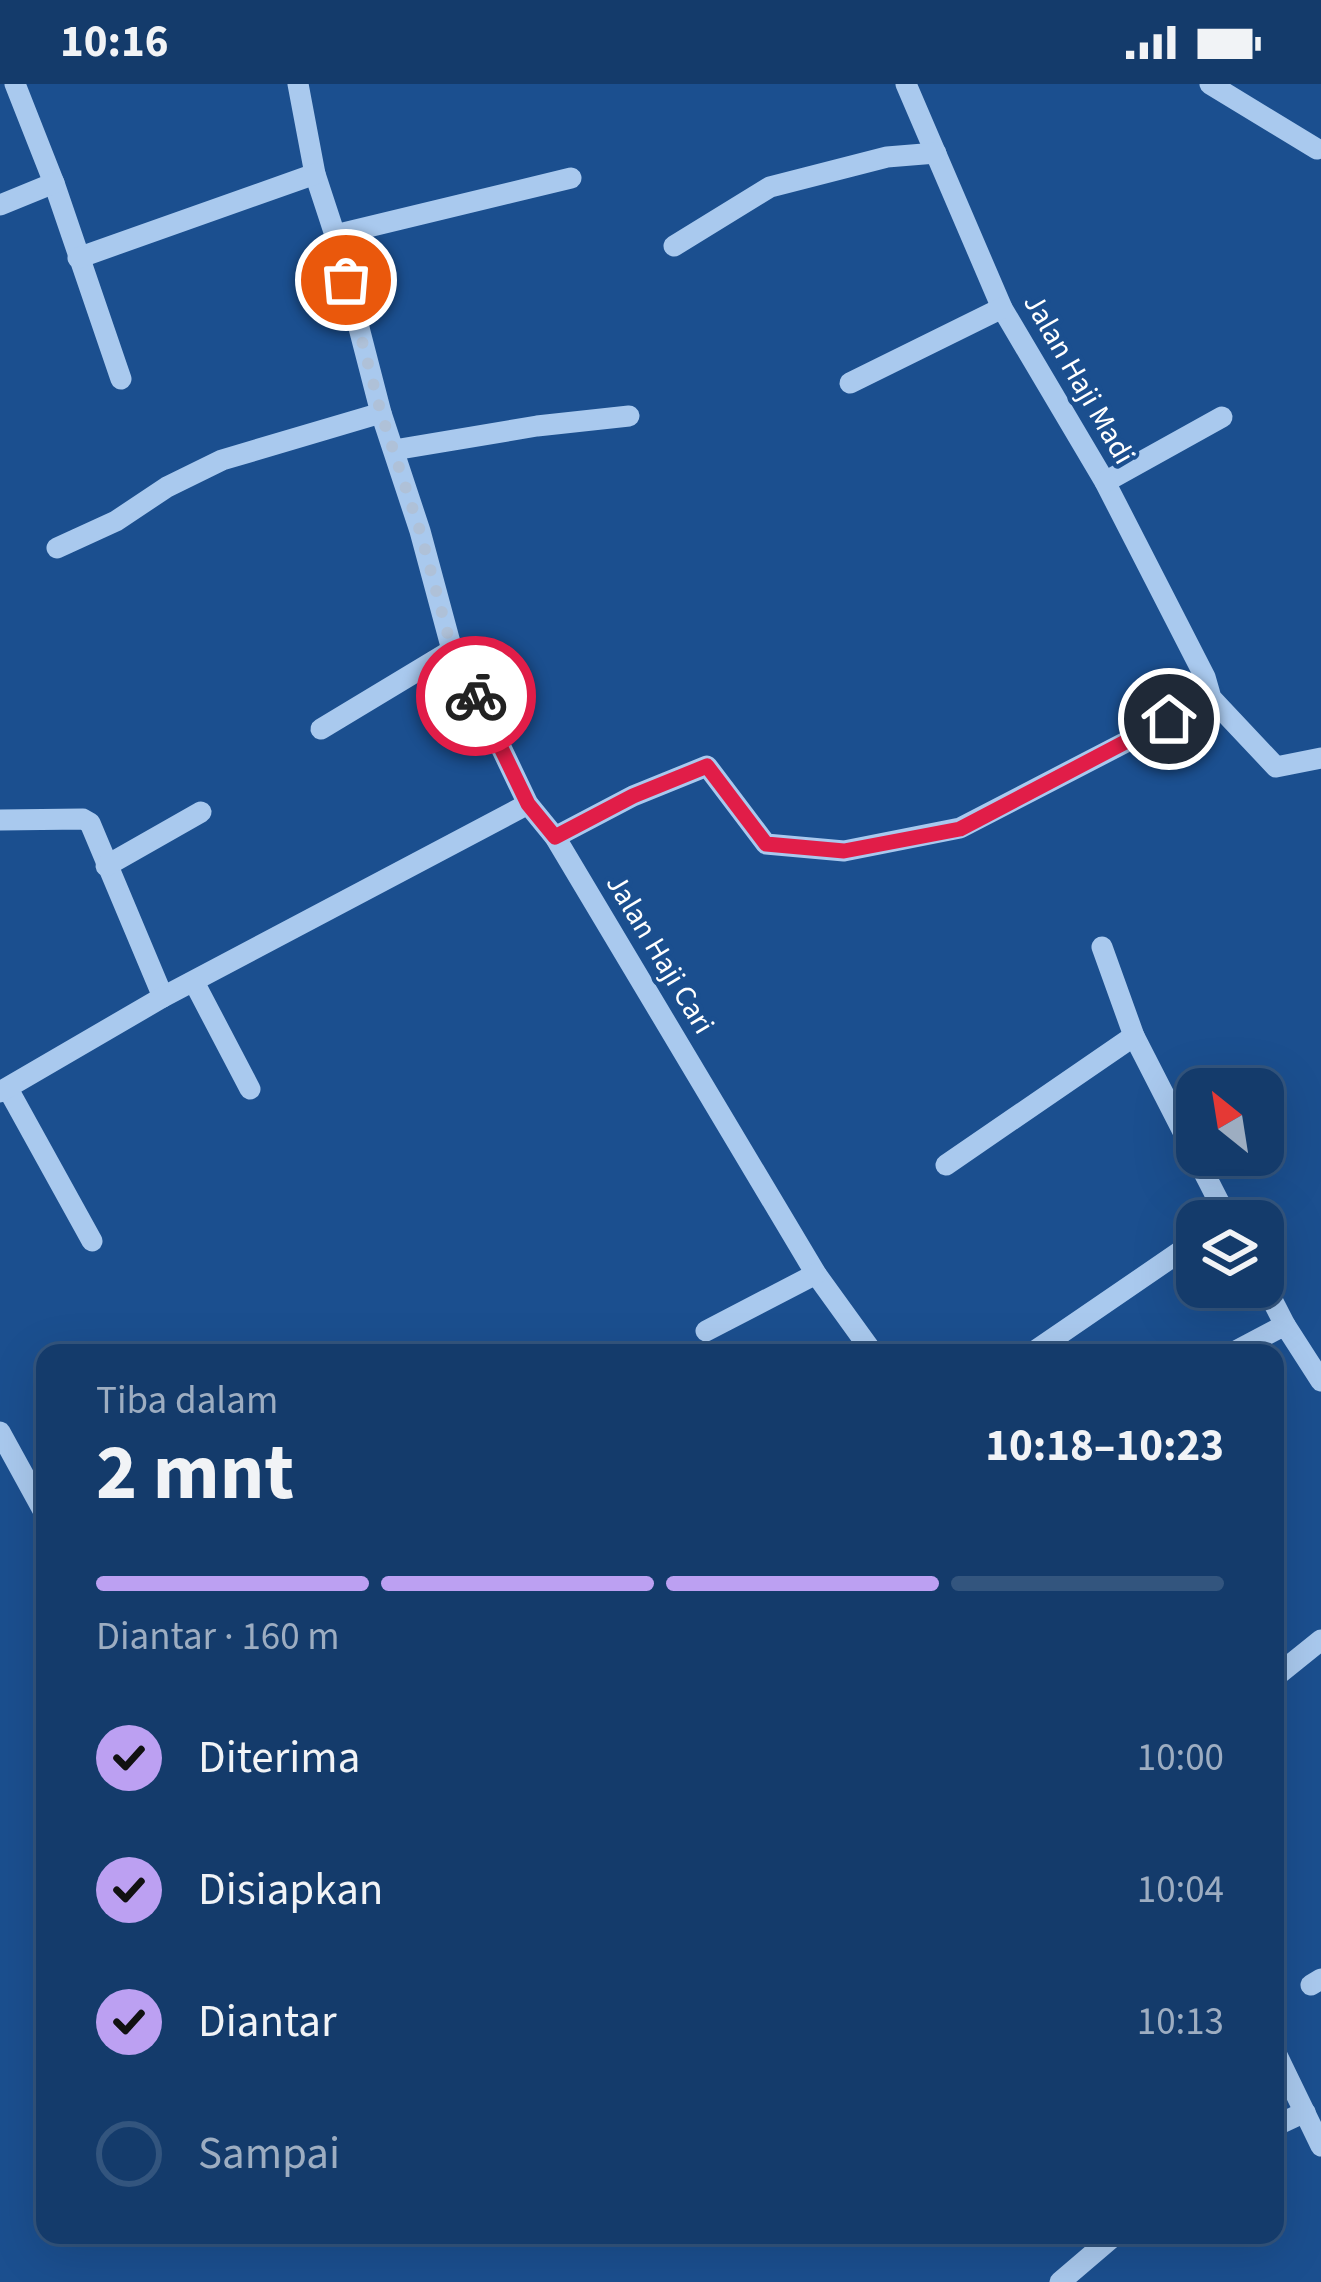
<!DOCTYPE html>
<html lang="id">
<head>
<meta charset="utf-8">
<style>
  body { margin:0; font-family:"Source Sans 3",sans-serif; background:#1d4271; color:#f1f3f6; height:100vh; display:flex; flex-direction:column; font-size:45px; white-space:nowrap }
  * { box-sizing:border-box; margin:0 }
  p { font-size:39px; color:#9dadc1 }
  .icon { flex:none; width:66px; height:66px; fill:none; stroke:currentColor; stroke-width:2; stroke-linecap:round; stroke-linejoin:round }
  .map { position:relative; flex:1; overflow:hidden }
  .side { position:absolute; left:36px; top:1260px; width:1248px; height:900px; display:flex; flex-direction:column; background:#143b6b; border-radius:24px; box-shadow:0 12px 48px #0002,0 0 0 3px #33557e }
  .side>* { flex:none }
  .needle { width:78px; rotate:330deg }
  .tools { position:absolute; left:1176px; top:984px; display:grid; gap:24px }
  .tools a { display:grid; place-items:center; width:108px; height:108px; border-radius:24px; background:#143b6b; box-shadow:0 12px 48px #0002,0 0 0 3px #33557e; font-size:60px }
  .pin { position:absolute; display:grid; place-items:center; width:102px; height:102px; color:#fff; margin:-51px; border:6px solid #fff; border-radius:50%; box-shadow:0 3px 12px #0007 }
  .courier { position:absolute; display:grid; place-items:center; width:120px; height:120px; margin:-60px; border:9px solid #e11d48; border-radius:50%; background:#fff; color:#222; box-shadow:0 3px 15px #0007 }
  .overview em { font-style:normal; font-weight:700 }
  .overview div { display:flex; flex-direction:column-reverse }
  .overview { display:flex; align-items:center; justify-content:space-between; height:204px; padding:0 60px }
  h1 { font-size:78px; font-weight:700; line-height:90px }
  .bar { display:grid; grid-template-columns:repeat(4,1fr); gap:18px 12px; align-content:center; height:144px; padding:0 60px }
  .bar i { height:15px; border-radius:9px; background:#33557e }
  .bar .active { background:#bca0f2 }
  .bar p { grid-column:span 4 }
  ol { padding:0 60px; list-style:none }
  li { display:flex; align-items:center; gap:36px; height:132px }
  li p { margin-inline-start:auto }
  li .icon { padding:12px; border-radius:50%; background:#bca0f2; color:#111; stroke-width:4 }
  li:last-child { color:#9dadc1 }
  li i { width:66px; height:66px; border:6px solid #33557e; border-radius:50% }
  .status { display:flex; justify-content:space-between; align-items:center; height:84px; padding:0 60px; background:#143b6b; direction:ltr }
  .status svg { height:33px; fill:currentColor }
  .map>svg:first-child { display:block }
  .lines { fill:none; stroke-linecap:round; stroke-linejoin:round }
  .minor { stroke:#a9c9ee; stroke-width:21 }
  .done { stroke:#afc1d8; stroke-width:12; stroke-dasharray:0 21.6 }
  .route { stroke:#e11d48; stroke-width:15 }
  .labels { text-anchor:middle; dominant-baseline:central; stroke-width:9; stroke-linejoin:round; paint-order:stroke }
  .street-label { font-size:30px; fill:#fff; stroke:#1b4f8f }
</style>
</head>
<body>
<div class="status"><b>10:16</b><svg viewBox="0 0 49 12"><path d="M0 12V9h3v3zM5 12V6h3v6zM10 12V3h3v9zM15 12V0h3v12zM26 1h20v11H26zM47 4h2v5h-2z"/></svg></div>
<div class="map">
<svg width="1321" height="2198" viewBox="0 0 1321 2198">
  <rect width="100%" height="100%" fill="#1b4f8f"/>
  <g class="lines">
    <g class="minor">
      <path d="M15,0L54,99L121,295"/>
      <path d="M298,0L315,90L335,151L381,329L420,447L452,566L464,586L528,720L555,753L816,1190L873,1269"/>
      <path d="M906,0L1002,224L1105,398L1205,593L1211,614L1276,683L1321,674"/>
      <path d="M1210,0L1317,65"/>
      <path d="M0,121L54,99"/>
      <path d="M335,151L571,94"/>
      <path d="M674,162L770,103L887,73L936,69"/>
      <path d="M78,174L315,90"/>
      <path d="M850,299L1002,224"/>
      <path d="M394,366L537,342L629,332"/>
      <path d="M1105,398L1222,333"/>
      <path d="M57,464L116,437L167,403L222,376L381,329"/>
      <path d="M321,645L452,566"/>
      <path d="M0,736L83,735L90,739L163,913"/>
      <path d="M555,753L633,712L707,682L766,760L844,767L960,744L1211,614"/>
      <path d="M106,782L201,728"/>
      <path d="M1102,863L1134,952L1219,1118L1232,1137"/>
      <path d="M194,898L250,1005"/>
      <path d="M8,1005L92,1157"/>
      <path d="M0,1008L163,913L528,720"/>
      <path d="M946,1081L1134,952"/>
      <path d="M1263,1198L1285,1241"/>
      <path d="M706,1247L816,1190"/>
      <path d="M1032,1269L1197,1156"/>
      <path d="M1232,1269L1285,1241L1321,1297"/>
      <path d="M0,1348L45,1430"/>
      <path d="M1275,1593L1321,1556"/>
      <path d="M1311,1901L1321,1895"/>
      <path d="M1275,1967L1321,2062"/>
      <path d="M1275,2042L1305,2028"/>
      <path d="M1060,2198L1115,2151"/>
    </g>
  </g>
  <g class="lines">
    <path class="done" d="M346,196L381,329L420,447L452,566L476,612"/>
    <path class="route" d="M476,612L528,720L555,753L633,712L707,682L766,760L844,767L960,745L1169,635"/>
  </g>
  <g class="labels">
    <g class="street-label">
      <text transform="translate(1079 295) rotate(60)">Jalan Haji Madi</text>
      <text transform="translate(660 870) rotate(59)">Jalan Haji Cari</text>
    </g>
  </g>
</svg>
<div class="tools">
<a><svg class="needle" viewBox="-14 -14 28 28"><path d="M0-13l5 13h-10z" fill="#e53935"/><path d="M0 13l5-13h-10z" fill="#9dadc1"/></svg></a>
<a><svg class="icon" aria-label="layers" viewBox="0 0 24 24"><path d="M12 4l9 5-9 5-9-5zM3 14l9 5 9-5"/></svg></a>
</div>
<div class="pin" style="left:346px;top:196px;background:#ea580c"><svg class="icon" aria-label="bag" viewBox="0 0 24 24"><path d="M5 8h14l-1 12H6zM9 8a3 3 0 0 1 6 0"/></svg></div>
<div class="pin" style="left:1169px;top:635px;background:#1f2937"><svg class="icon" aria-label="home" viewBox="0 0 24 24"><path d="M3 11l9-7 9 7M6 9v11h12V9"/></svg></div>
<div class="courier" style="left:476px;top:612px"><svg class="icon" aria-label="bike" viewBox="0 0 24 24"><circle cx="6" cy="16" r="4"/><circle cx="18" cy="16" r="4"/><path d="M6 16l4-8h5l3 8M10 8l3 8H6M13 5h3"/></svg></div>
<section class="side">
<div class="overview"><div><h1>2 mnt</h1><p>Tiba dalam</p></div><em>10:18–10:23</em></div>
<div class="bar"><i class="active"></i><i class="active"></i><i class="active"></i><i></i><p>Diantar · 160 m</p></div>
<ol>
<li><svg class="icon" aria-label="check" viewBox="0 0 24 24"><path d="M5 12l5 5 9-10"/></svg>Diterima<p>10:00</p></li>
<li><svg class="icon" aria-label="check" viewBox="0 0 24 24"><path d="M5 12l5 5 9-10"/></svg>Disiapkan<p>10:04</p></li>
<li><svg class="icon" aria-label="check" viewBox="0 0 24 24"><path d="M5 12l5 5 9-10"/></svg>Diantar<p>10:13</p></li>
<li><i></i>Sampai</li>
</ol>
</section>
</div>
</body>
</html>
